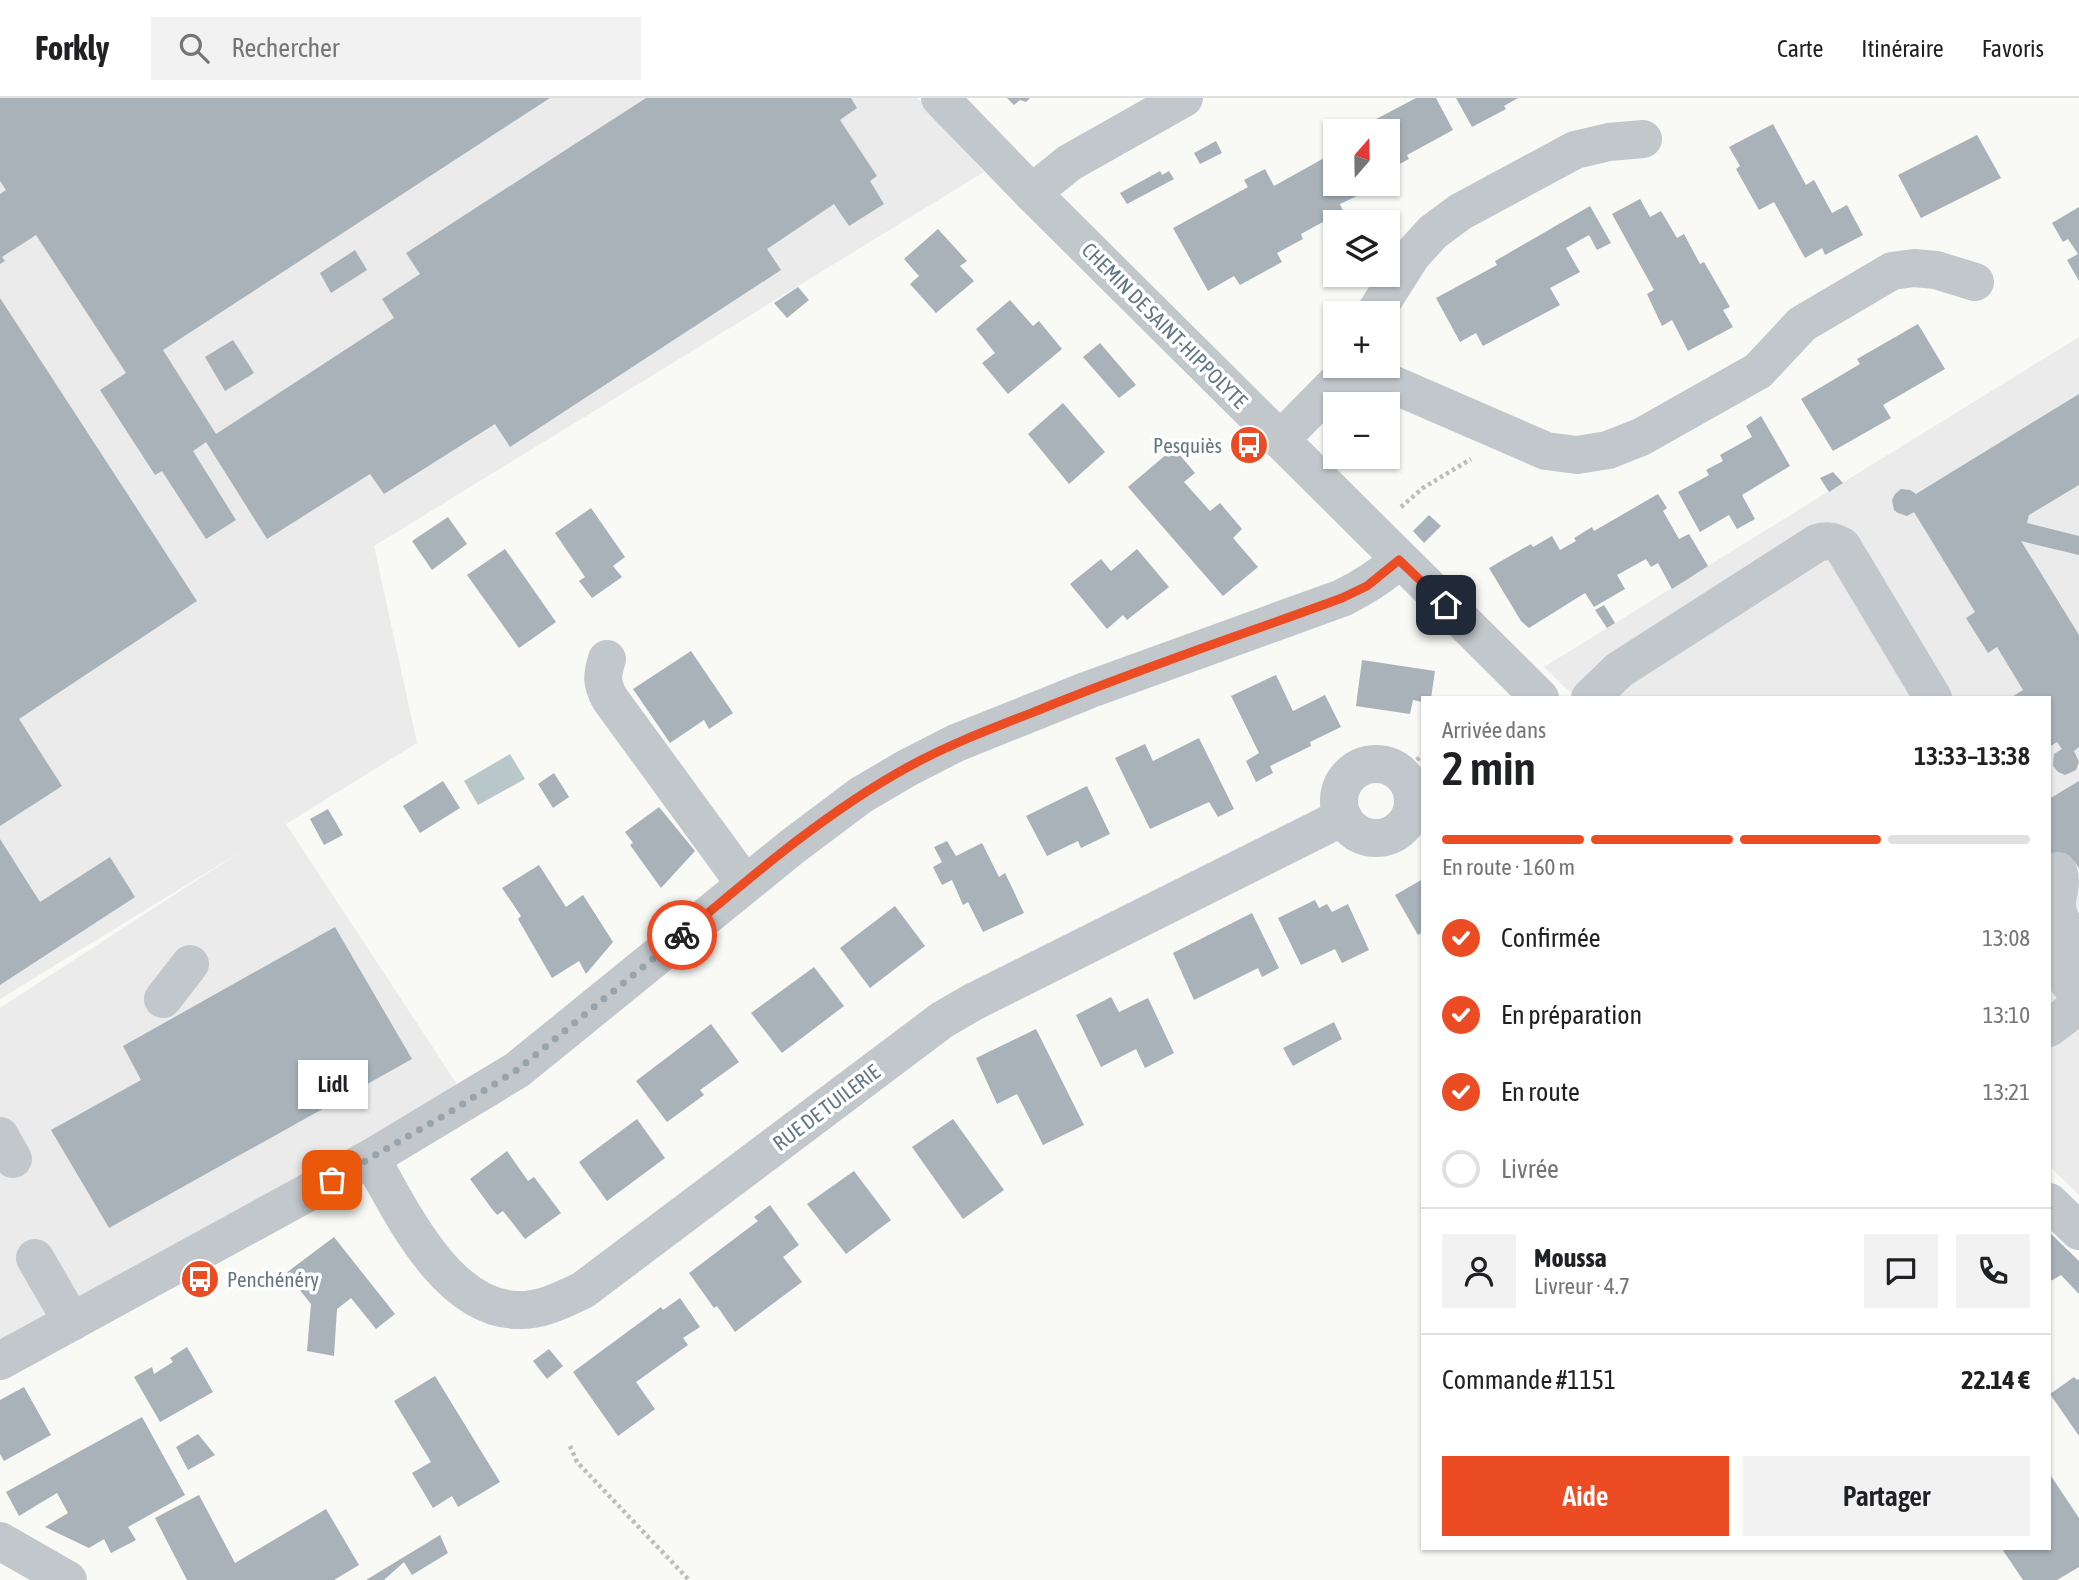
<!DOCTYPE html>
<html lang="fr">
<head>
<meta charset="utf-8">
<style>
  body { margin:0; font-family:"Asap Condensed",sans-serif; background:#f2f2f2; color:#202124; height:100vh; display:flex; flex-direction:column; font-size:26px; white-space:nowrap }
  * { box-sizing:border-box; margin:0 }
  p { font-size:23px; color:#757577 }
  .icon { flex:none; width:38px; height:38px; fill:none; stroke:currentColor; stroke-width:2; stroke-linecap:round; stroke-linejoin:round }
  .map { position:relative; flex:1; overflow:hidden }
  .drawer { position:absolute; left:1421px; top:598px; width:630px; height:854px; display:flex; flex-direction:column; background:#fff; border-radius:0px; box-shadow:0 2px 5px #0004 }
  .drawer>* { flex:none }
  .needle { width:46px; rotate:20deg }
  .tools { position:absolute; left:1323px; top:21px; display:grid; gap:14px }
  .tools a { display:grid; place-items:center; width:77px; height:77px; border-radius:0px; background:#fff; box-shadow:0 2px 5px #0004; font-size:35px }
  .pin { position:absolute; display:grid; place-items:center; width:60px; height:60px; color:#fff; margin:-30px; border-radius:14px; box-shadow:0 4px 10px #0006 }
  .courier { position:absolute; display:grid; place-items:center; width:70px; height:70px; margin:-35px; border:5px solid #ec4c24; border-radius:50%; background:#fff; color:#222; box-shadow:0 2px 9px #0007 }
  .bubble { position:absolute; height:49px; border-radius:0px; background:#fff; box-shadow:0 2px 5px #0004; font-size:23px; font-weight:600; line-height:49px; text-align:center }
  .summary em { font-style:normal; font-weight:600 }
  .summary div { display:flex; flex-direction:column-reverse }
  .summary { display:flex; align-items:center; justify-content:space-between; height:119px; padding:0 21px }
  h1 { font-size:46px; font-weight:600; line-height:52px }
  .bar { display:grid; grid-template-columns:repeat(4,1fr); gap:10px 7px; align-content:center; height:84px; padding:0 21px }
  .bar i { height:9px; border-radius:5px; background:#e0e0e0 }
  .bar .current { background:#ec4c24 }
  .bar p { grid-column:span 4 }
  .line { display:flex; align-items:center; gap:18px; padding:0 21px; border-top:2px solid #e0e0e0 }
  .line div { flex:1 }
  .round { display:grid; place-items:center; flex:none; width:74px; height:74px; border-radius:0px; background:#f2f2f2 }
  ol { padding:0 21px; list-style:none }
  li { display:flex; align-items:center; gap:21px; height:77px }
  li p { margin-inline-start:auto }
  li .icon { padding:7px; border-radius:50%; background:#ec4c24; color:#fff; stroke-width:4 }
  li:last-child { color:#757577 }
  li i { width:38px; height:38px; border:4px solid #e0e0e0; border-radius:50% }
  .primary-button { display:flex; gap:14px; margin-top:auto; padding:14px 21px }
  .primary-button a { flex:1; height:80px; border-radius:0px; background:#ec4c24; color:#fff; font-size:28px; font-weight:600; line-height:80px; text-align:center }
  .primary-button a+a { background:#f2f2f2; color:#202124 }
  header { display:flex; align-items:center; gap:42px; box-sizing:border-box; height:98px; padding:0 35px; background:#fff; border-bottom:2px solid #e0e0e0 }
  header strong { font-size:33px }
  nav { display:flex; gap:38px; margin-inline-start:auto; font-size:24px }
  .search { width:490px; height:63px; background:#f2f2f2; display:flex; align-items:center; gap:18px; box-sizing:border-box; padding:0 24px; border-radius:0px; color:#757577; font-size:26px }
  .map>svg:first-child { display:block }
  .built { fill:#eaebea }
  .water { fill:#b9c7ca }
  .building { fill:#a9b2b9 }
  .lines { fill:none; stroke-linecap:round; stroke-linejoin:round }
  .path { stroke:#babec1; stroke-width:4.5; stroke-dasharray:3.5 3.5; stroke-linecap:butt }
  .minor { stroke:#c2c7cb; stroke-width:38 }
  .done { stroke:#98a4ab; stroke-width:7; stroke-dasharray:0 12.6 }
  .route { stroke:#ec4c24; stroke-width:9 }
  .labels { text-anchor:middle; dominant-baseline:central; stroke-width:7; stroke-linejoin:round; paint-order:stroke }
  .street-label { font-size:21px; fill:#637683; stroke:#fff }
  .poi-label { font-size:21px; fill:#637683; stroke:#fff; text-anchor:end }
</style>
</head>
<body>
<header>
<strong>Forkly</strong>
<div class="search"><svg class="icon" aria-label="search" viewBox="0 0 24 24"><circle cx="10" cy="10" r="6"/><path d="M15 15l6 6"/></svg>Rechercher</div>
<nav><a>Carte</a><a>Itinéraire</a><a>Favoris</a></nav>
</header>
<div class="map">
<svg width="2079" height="1482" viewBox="0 0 2079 1482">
  <rect width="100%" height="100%" fill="#f9f9f6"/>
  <g class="built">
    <path d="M0,0H918L984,74L374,448L417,645L286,726L468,1003L0,1262V910L245,751L0,901Z"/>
    <path d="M2079,239V1097L2049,1068V600H1576L1544,569Z"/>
  </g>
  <path class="water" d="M510,656L525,681L478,707L464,683Z"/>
  <g class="building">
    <path d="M0,0H550L163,252L216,336L394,220L382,201L420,176L406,155L646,0H851L857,10L840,22L877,78L870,83L884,106L849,128L834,106L767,151L781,172L510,349L495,326L384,396L370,376L267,441L206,344L193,353L236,422L206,441L162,373L155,377L100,292L126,275L36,137L2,159L5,163L0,166V96L6,92L0,83Z"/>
    <path d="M1007,0H1030L1026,4L1020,2L1014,7Z"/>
    <path d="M1416,0H1436L1453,32L1407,57L1409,61L1388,72V33H1366L1363,28Z"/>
    <path d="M1456,0H1518L1504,8L1506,11L1472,29Z"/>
    <path d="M1773,26L1806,87L1814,82L1832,115L1847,107L1863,137L1825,157L1822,150L1805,160L1774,104L1759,112L1736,71L1740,68L1729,49Z"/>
    <path d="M1977,37L2001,80L1921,120L1898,77Z"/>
    <path d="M1216,43L1222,55L1200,66L1194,55Z"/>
    <path d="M1335,54V86H1355L1361,96L1340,106L1343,113L1301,136L1303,141L1277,155L1282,164L1240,187L1234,178L1208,193L1173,130L1248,89L1244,82L1265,71L1274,88Z"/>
    <path d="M1160,73L1162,77L1169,73L1174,81L1127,106L1120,95Z"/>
    <path d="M1640,101L1650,119L1661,113L1677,140L1684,136L1700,166L1704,164L1730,209L1723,212L1733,229L1688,253L1672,222L1662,228L1647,196L1654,192L1612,116Z"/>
    <path d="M1590,108L1611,145L1597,152L1589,137L1566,150L1580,174L1550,190L1560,207L1483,248L1476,235L1460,244L1436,200L1497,167L1495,163Z"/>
    <path d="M2079,109V183L2067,162L2078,156L2068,141L2063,144L2052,125Z"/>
    <path d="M938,131L967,163L960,168L974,183L936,215L910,186L919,178L904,161Z"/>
    <path d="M355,152L367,172L331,195L320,175Z"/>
    <path d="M798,189L809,202L787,220L774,205Z"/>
    <path d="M0,200L197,503L19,621L62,688L0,728Z"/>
    <path d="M1010,202L1033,228L1039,223L1062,251L1008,296L982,265L995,255L976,231Z"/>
    <path d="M1918,226L1945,271L1883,307L1891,320L1833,353L1801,301L1860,266L1857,261Z"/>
    <path d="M233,242L254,275L225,293L205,259Z"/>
    <path d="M1100,245L1136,287L1119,300L1083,259Z"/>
    <path d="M2079,296V387L2029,417L2027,425L2079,438V457L2021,443L2079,537V649L2074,653L2079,664L2076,672L2065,677L2058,674L2053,668L2054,656L2062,651L2057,644L2049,649V600H2010L2023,592L1997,549L1988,555L1966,520L1975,514L1914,414L1907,418L1898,415L1894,412L1892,402L1895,396L1901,391L1910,392L1916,396Z"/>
    <path d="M1063,305L1105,354L1069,386L1028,336Z"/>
    <path d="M1761,318L1790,368L1742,397L1755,421L1737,431L1729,417L1700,434L1678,394L1709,377L1706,372L1723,363L1720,357L1752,339L1746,328Z"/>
    <path d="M1174,350L1195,375L1184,384L1210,413L1220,405L1242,431L1233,440L1258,469L1223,498L1128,389Z"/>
    <path d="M1833,374L1843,385L1829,394L1820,380Z"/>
    <path d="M1658,396L1667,410L1663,413L1679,441L1689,436L1708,468L1672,491L1658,465L1651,469L1646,461L1617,477L1625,491L1594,509L1585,495L1529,530L1521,523L1489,470L1531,446L1533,449L1552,438L1560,452L1576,443L1574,440L1592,429L1594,433Z"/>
    <path d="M591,410L625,459L613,468L622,479L592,500L579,483L585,479L555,435Z"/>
    <path d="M1429,417L1441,428L1424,445L1413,433Z"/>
    <path d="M448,419L467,446L432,472L412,443Z"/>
    <path d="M505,451L556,524L519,550L467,477Z"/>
    <path d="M1137,451L1169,489L1127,522L1123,517L1107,531L1070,486L1101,461L1111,473Z"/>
    <path d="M1604,507L1615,525L1607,530L1595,512Z"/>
    <path d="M691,553L733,615L709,631L704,622L670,645L633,591Z"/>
    <path d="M1362,562L1435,573L1431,600H1423V604L1413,602L1410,616L1356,608Z"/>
    <path d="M1276,577L1293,613L1325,597L1341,629L1310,644L1311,648L1270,668L1273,675L1256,684L1246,663L1259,655L1231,598Z"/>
    <path d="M1199,640L1234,711L1218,719L1209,704L1150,731L1115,660L1145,646L1153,663Z"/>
    <path d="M554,675L569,699L553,710L538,686Z"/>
    <path d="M443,683L460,710L420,735L403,708Z"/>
    <path d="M2079,683V770L2074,763L2049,778V701Z"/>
    <path d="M1087,688L1110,736L1081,750L1078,743L1047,758L1026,718Z"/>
    <path d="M659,709L695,753L661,790L630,747L633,745L625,734Z"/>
    <path d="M328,711L343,737L324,747L310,721Z"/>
    <path d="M0,741L40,804L110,759L135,799L0,887Z"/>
    <path d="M947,743L956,758L982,745L999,779L1005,775L1024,815L983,834L968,804L963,807L952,782L942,787L933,769L942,764L934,749Z"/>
    <path d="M539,767L566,809L583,797L613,844L586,876L579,863L552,880L518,821L521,818L502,790Z"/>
    <path d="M1423,781V834L1418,837L1395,797Z"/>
    <path d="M1315,802L1319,810L1327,806L1332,814L1348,806L1369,852L1342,865L1335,851L1301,867L1278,820Z"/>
    <path d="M895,808L925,848L870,890L840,850Z"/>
    <path d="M1252,815L1279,870L1262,879L1258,870L1194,902L1173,855Z"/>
    <path d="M335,829L412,961L109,1130L51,1032L141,982L123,948Z"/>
    <path d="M814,869L844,908L782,955L751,915Z"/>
    <path d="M1111,899L1119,914L1148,900L1174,955L1145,970L1136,951L1101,969L1076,917Z"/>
    <path d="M1334,924L1342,941L1293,968L1283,950Z"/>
    <path d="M711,926L739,964L700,992L704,997L667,1024L636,983Z"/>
    <path d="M1036,931L1084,1027L1043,1047L1017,996L997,1006L976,960Z"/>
    <path d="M637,1021L665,1060L607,1103L579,1064Z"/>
    <path d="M953,1021L1004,1092L963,1121L912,1049Z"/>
    <path d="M507,1053L528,1083L534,1079L561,1115L525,1141L503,1113L497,1117L492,1111L470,1081Z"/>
    <path d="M854,1073L891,1122L846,1156L807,1106Z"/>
    <path d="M770,1107L799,1147L783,1159L802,1184L735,1234L717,1208L714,1210L689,1175L758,1123L754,1119Z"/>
    <path d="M2049,1134L2079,1163V1196L2061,1177L2049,1184Z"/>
    <path d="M334,1139L395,1216L376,1231L351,1200L337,1211L334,1258L307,1253L311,1206L286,1175Z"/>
    <path d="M680,1200L700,1229L683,1240L688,1247L636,1284L655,1311L618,1338L573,1274L661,1209L663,1212Z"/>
    <path d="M187,1249L213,1294L160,1324L134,1279L152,1269L154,1276L173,1264L170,1260Z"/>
    <path d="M549,1251L563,1268L547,1281L533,1263Z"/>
    <path d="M435,1278L500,1384L458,1409L452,1398L433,1410L412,1375L431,1364L394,1303Z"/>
    <path d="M2074,1279L2077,1282L2079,1281V1338L2050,1296Z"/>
    <path d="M24,1289L51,1337L4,1363L0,1356V1302Z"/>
    <path d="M142,1319L185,1397L128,1429L136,1442L111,1455L104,1441L89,1450L45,1429L68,1415L57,1395L19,1418L6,1394Z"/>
    <path d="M198,1336L215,1357L188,1372L176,1349Z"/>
    <path d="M2049,1375L2079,1420V1469L2057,1482H2023L2002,1451H2049Z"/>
    <path d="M199,1397L235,1465L326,1411L359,1467L334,1482H187L155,1420Z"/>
    <path d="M440,1437L448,1455L412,1477L404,1464L384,1482H366Z"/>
  </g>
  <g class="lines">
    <g class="path">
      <path d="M1401,409L1423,390L1471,361"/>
      <path d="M1402,677L1423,656"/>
      <path d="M570,1348L577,1364L689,1482"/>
    </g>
    <g class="minor">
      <path d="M940,0L1032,95L1540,600"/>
      <path d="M1032,95L1069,65L1184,0"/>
      <path d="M1375,215L1412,157L1433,134L1460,114L1575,52L1609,44L1643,41"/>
      <path d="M1351,274L1387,284L1546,353L1577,357L1608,352L1641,339L1758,273L1802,226L1892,173L1914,170L1936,172L1975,184"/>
      <path d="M1280,342L1341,280L1351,274L1353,268"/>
      <path d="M607,561C602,577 601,585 610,601L745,786"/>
      <path d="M1590,600L1619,572L1817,445C1827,442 1833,443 1842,448L1933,600"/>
      <circle cx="1376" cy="703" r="37"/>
      <path d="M2058,773C2062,784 2059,790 2057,802C2055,820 2069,836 2079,849"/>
      <path d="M2049,859L2079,898"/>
      <path d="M163,901L190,866"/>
      <path d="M2049,930L2079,907"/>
      <path d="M0,1038L13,1061"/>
      <path d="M371,1060C401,1113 446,1210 517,1212C541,1213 562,1202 583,1192L942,922L973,904L1343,719"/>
      <path d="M2049,1104L2079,1133"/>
      <path d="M35,1160L72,1224"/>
      <path d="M0,1263L371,1060L517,972L793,748L861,697L907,670L956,645L1088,592L1342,500C1364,489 1382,478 1399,462"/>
      <path d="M0,1443L68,1482"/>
    </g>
  </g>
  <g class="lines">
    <path class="done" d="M332,1082L445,1017L517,972L682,837"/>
    <path class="route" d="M682,837C753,777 826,714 908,669C950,646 995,629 1039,612C1139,571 1241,537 1342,500L1367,488L1399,462L1446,507"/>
  </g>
  <defs>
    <symbol id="bus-disc" viewBox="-11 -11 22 22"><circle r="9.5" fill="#ec4c24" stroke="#fff"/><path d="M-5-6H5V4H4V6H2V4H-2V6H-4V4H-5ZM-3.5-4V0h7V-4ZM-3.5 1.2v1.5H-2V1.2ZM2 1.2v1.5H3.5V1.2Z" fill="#fff"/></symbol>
  </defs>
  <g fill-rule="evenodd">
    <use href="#bus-disc" x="1227" y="325" width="44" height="44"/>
    <use href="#bus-disc" x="178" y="1159" width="44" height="44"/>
  </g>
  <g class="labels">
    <g class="street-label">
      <text transform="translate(1165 227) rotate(45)">CHEMIN DE SAINT-HIPPOLYTE</text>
      <text transform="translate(826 1009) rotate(-37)">RUE DE TUILERIE</text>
    </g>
    <g class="poi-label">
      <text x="1222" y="347">Pesquiès</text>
      <text x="227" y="1181" text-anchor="start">Penchénéry</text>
    </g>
  </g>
</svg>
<div class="tools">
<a><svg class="needle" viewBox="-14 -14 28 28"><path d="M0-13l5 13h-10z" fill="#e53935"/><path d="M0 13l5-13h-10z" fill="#757577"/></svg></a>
<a><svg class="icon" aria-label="layers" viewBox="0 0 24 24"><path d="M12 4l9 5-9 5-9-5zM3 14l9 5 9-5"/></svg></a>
<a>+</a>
<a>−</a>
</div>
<div class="pin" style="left:332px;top:1082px;background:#ea580c"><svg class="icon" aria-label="bag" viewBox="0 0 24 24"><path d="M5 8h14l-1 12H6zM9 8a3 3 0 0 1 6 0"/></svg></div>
<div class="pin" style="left:1446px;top:507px;background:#1f2937"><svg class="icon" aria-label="home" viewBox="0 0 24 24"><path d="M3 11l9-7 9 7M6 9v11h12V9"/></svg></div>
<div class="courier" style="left:682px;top:837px"><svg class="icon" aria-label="bike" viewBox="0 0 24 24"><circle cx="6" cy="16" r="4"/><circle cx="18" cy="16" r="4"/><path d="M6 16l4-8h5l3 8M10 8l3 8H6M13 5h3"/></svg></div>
<div class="bubble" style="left:298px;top:962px;width:70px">Lidl</div>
<section class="drawer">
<div class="summary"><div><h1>2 min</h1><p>Arrivée dans</p></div><em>13:33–13:38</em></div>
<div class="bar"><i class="current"></i><i class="current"></i><i class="current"></i><i></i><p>En route · 160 m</p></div>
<ol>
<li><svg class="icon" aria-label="check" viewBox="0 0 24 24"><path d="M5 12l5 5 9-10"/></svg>Confirmée<p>13:08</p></li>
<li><svg class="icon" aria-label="check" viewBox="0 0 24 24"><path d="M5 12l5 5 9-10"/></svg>En préparation<p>13:10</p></li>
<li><svg class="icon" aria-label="check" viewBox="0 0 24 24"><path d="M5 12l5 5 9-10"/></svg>En route<p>13:21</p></li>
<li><i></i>Livrée</li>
</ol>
<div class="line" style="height:126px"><a class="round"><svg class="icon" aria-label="person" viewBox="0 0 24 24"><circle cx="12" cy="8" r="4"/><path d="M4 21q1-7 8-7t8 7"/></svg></a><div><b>Moussa</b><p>Livreur · 4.7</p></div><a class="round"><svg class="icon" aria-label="chat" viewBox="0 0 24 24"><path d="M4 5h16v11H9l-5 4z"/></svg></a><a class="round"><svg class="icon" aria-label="phone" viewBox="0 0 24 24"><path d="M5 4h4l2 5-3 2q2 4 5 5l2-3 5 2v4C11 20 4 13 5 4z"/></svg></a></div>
<div class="line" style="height:91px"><div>Commande #1151</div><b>22.14 €</b></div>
<div class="primary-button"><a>Aide</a><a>Partager</a></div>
</section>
</div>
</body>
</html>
